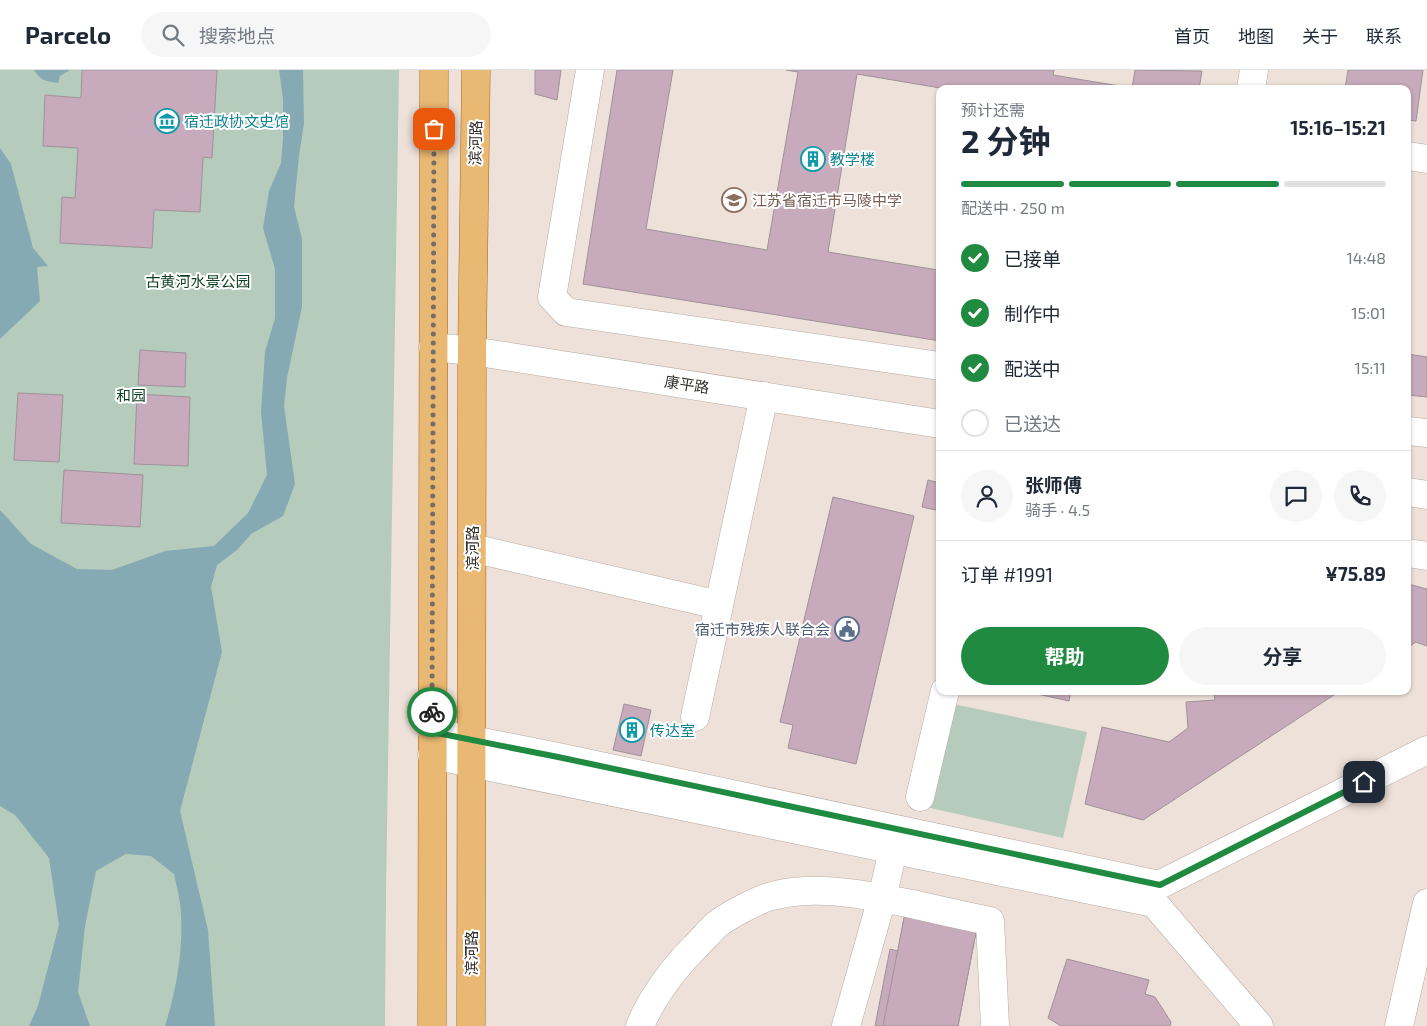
<!DOCTYPE html>
<html lang="zh">
<head>
<meta charset="utf-8">
<style>
  body { margin:0; font-family:"Exo 2","Noto Sans SC",sans-serif; background:#f6f6f7; color:#1f2937; height:100vh; display:flex; flex-direction:column; font-size:19px; white-space:nowrap }
  * { box-sizing:border-box; margin:0 }
  p { font-size:16px; color:#747a83 }
  .icon { flex:none; width:28px; height:28px; fill:none; stroke:currentColor; stroke-width:2; stroke-linecap:round; stroke-linejoin:round }
  .map { position:relative; flex:1; overflow:hidden }
  .side { position:absolute; left:936px; top:15px; width:475px; height:610px; display:flex; flex-direction:column; background:#fff; border-radius:10px; box-shadow:0 1px 4px #0004 }
  .side>* { flex:none }
  .pin { position:absolute; display:grid; place-items:center; width:42px; height:42px; color:#fff; margin:-21px; border-radius:10px; box-shadow:0 2px 8px #0006 }
  .courier { position:absolute; display:grid; place-items:center; width:50px; height:50px; margin:-25px; border:4px solid #218a41; border-radius:50%; background:#fff; color:#222; box-shadow:0 1px 6px #0007 }
  .head em { font-style:normal; font-weight:700 }
  .head div { display:flex; flex-direction:column-reverse }
  .head { display:flex; align-items:center; justify-content:space-between; height:85px; padding:0 25px }
  h1 { font-size:32px; font-weight:700; line-height:38px }
  .bar { display:grid; grid-template-columns:repeat(4,1fr); gap:8px 5px; align-content:center; height:60px; padding:0 25px }
  .bar i { height:6px; border-radius:4px; background:#e0e1e3 }
  .bar .selected { background:#218a41 }
  .bar p { grid-column:span 4 }
  .line { display:flex; align-items:center; gap:12px; padding:0 25px; border-top:1px solid #e0e1e3 }
  .line div { flex:1 }
  .round { display:grid; place-items:center; flex:none; width:52px; height:52px; border-radius:26px; background:#f6f6f7 }
  ol { padding:0 25px; list-style:none }
  li { display:flex; align-items:center; gap:15px; height:55px }
  li p { margin-inline-start:auto }
  li .icon { padding:5px; border-radius:50%; background:#218a41; color:#fff; stroke-width:4 }
  li:last-child { color:#747a83 }
  li i { width:28px; height:28px; border:2px solid #e0e1e3; border-radius:50% }
  .primary-button { display:flex; gap:10px; margin-top:auto; padding:10px 25px }
  .primary-button a { flex:1; height:58px; border-radius:30px; background:#218a41; color:#fff; font-size:20px; font-weight:700; line-height:58px; text-align:center }
  .primary-button a+a { background:#f6f6f7; color:#1f2937 }
  header { display:flex; align-items:center; gap:30px; box-sizing:border-box; height:70px; padding:0 25px; background:#fff; border-bottom:1px solid #e0e1e3 }
  header strong { font-size:24px }
  nav { display:flex; gap:28px; margin-inline-start:auto; font-size:18px }
  .search { width:350px; height:45px; background:#f6f6f7; display:flex; align-items:center; gap:12px; box-sizing:border-box; padding:0 18px; border-radius:28px; color:#747a83; font-size:19px }
  .map>svg:first-child { display:block }
  .green { fill:#b5cbbb }
  .water { fill:#86aab4 }
  .building { fill:#c7aabb; stroke:#9f9299 }
  .lines { fill:none; stroke-linecap:round; stroke-linejoin:round }
  .minor-casing { stroke:#b7aba4; stroke-width:29 }
  .major-casing { stroke:#a0691c; stroke-width:29 }
  .minor { stroke:#fff; stroke-width:28 }
  .major { stroke:#e9b872; stroke-width:28 }
  .done { stroke:#746d68; stroke-width:5; stroke-dasharray:0 9 }
  .route { stroke:#218a41; stroke-width:6 }
  .labels { text-anchor:middle; dominant-baseline:central; stroke-width:4; stroke-linejoin:round; paint-order:stroke }
  .culture-label { font-size:15px; fill:#0d838f; stroke:#fff; text-anchor:start }
  .street-label { font-size:15px; fill:#332e2b; stroke:#fff }
  .education-label { font-size:15px; fill:#785e54; stroke:#fff; text-anchor:start }
  .park-label { font-size:15px; fill:#0d3e22; stroke:#fff }
  .service-label { font-size:15px; fill:#4e5e75; stroke:#fff; text-anchor:end }
</style>
</head>
<body>
<header>
<strong>Parcelo</strong>
<div class="search"><svg class="icon" aria-label="search" viewBox="0 0 24 24"><circle cx="10" cy="10" r="6"/><path d="M15 15l6 6"/></svg>搜索地点</div>
<nav><a>首页</a><a>地图</a><a>关于</a><a>联系</a></nav>
</header>
<div class="map">
<svg width="1427" height="956" viewBox="0 0 1427 956">
  <rect width="100%" height="100%" fill="#eee1d9"/>
  <g class="green">
    <path d="M0,0H399L386,822L385,956H0Z"/>
    <path d="M958,635L1087,662L1063,768L926,737L949,639Z"/>
  </g>
  <g class="water">
    <path d="M34,0H70L60,6L58,13C46,11 41,11 34,0Z"/>
    <path d="M279,0H303L304,53L299,86L294,137L302,169V237L287,308L284,336L295,414L283,446L251,464L237,480L217,495L211,517L222,582L180,741L208,860L215,956H165C176,922 183,882 181,846C181,832 177,818 174,804L151,786L126,784L96,801L85,856L78,922L90,956H29L38,936L59,855L49,788L15,745L0,736V440L31,474L77,499L112,500L165,481L214,476L248,443L267,405L261,342L265,282L275,248V199L263,158L269,121L281,93L283,68V29Z"/>
    <path d="M0,78L11,94L33,178L48,196L37,197L40,231L0,269Z"/>
  </g>
  <g class="building">
    <path d="M82,0H217L212,88L203,87L200,142L154,140L152,178L60,173L62,127L75,128L78,78L43,76L45,25L81,28Z"/>
    <path d="M535,0H561L557,30L535,24Z"/>
    <path d="M617,0H673L646,159L767,180L798,2L786,0H1054L1053,5L1132,18L1135,0L1202,1L1199,19H946L857,4L828,182L938,200L940,188V271L583,214Z"/>
    <path d="M1348,0H1423L1416,51L1408,50V19H1345Z"/>
    <path d="M140,280L186,283L185,317L138,315Z"/>
    <path d="M1408,284L1427,287V327L1408,325Z"/>
    <path d="M18,323L63,325L59,392L14,390Z"/>
    <path d="M137,324L190,327L188,396L134,394Z"/>
    <path d="M64,400L143,405L140,457L61,453Z"/>
    <path d="M928,410L940,413V441L922,437Z"/>
    <path d="M833,427L914,446L856,694L788,678L793,655L780,652Z"/>
    <path d="M1408,514L1427,519V576L1416,572L1408,577Z"/>
    <path d="M1024,621H1071L1069,631Z"/>
    <path d="M1214,621H1340L1143,750L1085,734L1102,657L1169,672L1188,658L1186,632L1215,630Z"/>
    <path d="M624,634L651,640L641,686L613,680Z"/>
    <path d="M905,843L977,857L958,956H875L890,879L898,881Z"/>
    <path d="M905,843L977,857L958,956H883Z"/>
    <path d="M1067,889L1149,910L1145,924L1155,927L1171,952L1170,956H1061L1048,948Z"/>
  </g>
  <g class="lines">
    <defs>
      <g id="minor">
        <path d="M590,0L552,227L566,242L940,296"/>
        <path d="M1251,19L1254,0"/>
        <path d="M1408,86L1427,89"/>
        <path d="M433,277L472,281L940,354"/>
        <path d="M1408,361L1427,363"/>
        <path d="M1408,422L1427,425"/>
        <path d="M472,478L719,535"/>
        <path d="M1408,483L1427,486"/>
        <path d="M695,647L764,326"/>
        <path d="M432,662L558,687L1159,815L1427,680"/>
        <path d="M432,685L1154,833L1259,956"/>
        <path d="M920,727L945,621"/>
        <path d="M640,956C651,929 673,899 694,878C701,871 708,863 715,856C725,847 762,827 776,825C820,815 868,825 912,834C938,840 964,846 990,851L995,956"/>
        <path d="M846,956L882,828L897,763"/>
        <path d="M1399,956L1427,833"/>
      </g>
      <g id="major">
        <path d="M432,956L434,0"/>
        <path d="M471,956L472,281L476,0"/>
      </g>
    </defs>
    <use href="#minor" class="minor-casing"/>
    <use href="#major" class="major-casing"/>
    <use href="#minor" class="minor"/>
    <use href="#major" class="major"/>
  </g>
  <g class="lines">
    <path class="done" d="M432,642L434,59"/>
    <path class="route" d="M432,642V662L558,687L1160,815L1364,712"/>
  </g>
  <defs>
    <symbol id="museum-ring" viewBox="-11 -11 22 22"><circle r="9.5" fill="#fff" stroke="#0f9aa8" stroke-width="1.5"/><path d="M0-6L6-3V-2H-6V-3ZM-5-1h2V3h-2ZM-1-1h2V3h-2ZM3-1h2V3H3ZM-6 4H6V6H-6Z" fill="#0f9aa8"/></symbol>
    <symbol id="building-ring" viewBox="-11 -11 22 22"><circle r="9.5" fill="#fff" stroke="#0f9aa8" stroke-width="1.5"/><path d="M-4-6H4V6H1V3H-1V6H-4ZM-2.5-4.3h1.7v1.8h-1.7ZM.8-4.3h1.7v1.8H.8ZM-2.5-1h1.7V.8h-1.7ZM.8-1h1.7V.8H.8Z" fill="#0f9aa8"/></symbol>
    <symbol id="school-ring" viewBox="-11 -11 22 22"><circle r="9.5" fill="#fff" stroke="#8d6e63" stroke-width="1.5"/><path d="M0-5L7-2L0 1L-7-2ZM-4 1L0 2.5L4 1V4Q0 6-4 4Z" fill="#8d6e63"/></symbol>
    <symbol id="civic-ring" viewBox="-11 -11 22 22"><circle r="9.5" fill="#fff" stroke="#5c6f8a" stroke-width="1.5"/><path d="M-.6-6.5H3V-4.5H.6V-3L4-1V1h2V6H-6V1h2V-1L-.6-3ZM-1.2 2.5V6h2.4V2.5Z" fill="#5c6f8a"/></symbol>
  </defs>
  <g fill-rule="evenodd">
    <use href="#museum-ring" x="153" y="37" width="28" height="28"/>
    <use href="#building-ring" x="799" y="75" width="28" height="28"/>
    <use href="#school-ring" x="720" y="116" width="28" height="28"/>
    <use href="#civic-ring" x="833" y="545" width="28" height="28"/>
    <use href="#building-ring" x="618" y="646" width="28" height="28"/>
  </g>
  <g class="labels">
    <g class="culture-label">
      <text x="184" y="51">宿迁政协文史馆</text>
      <text x="830" y="89">教学楼</text>
      <text x="650" y="660">传达室</text>
    </g>
    <g class="street-label">
      <text transform="translate(475 73) rotate(-89)">滨河路</text>
      <text transform="translate(687 314) rotate(9)">康平路</text>
      <text transform="translate(472 478) rotate(-90)">滨河路</text>
      <text transform="translate(471 883) rotate(-90)">滨河路</text>
    </g>
    <g class="education-label">
      <text x="752" y="130">江苏省宿迁市马陵中学</text>
    </g>
    <g class="park-label">
      <text x="198" y="211">古黄河水景公园</text>
      <text x="131" y="325">和园</text>
    </g>
    <g class="service-label">
      <text x="830" y="559">宿迁市残疾人联合会</text>
    </g>
  </g>
</svg>
<div class="pin" style="left:434px;top:59px;background:#ea580c"><svg class="icon" aria-label="bag" viewBox="0 0 24 24"><path d="M5 8h14l-1 12H6zM9 8a3 3 0 0 1 6 0"/></svg></div>
<div class="pin" style="left:1364px;top:712px;background:#1f2937"><svg class="icon" aria-label="home" viewBox="0 0 24 24"><path d="M3 11l9-7 9 7M6 9v11h12V9"/></svg></div>
<div class="courier" style="left:432px;top:642px"><svg class="icon" aria-label="bike" viewBox="0 0 24 24"><circle cx="6" cy="16" r="4"/><circle cx="18" cy="16" r="4"/><path d="M6 16l4-8h5l3 8M10 8l3 8H6M13 5h3"/></svg></div>
<section class="side">
<div class="head"><div><h1>2 分钟</h1><p>预计还需</p></div><em>15:16–15:21</em></div>
<div class="bar"><i class="selected"></i><i class="selected"></i><i class="selected"></i><i></i><p>配送中 · 250 m</p></div>
<ol>
<li><svg class="icon" aria-label="check" viewBox="0 0 24 24"><path d="M5 12l5 5 9-10"/></svg>已接单<p>14:48</p></li>
<li><svg class="icon" aria-label="check" viewBox="0 0 24 24"><path d="M5 12l5 5 9-10"/></svg>制作中<p>15:01</p></li>
<li><svg class="icon" aria-label="check" viewBox="0 0 24 24"><path d="M5 12l5 5 9-10"/></svg>配送中<p>15:11</p></li>
<li><i></i>已送达</li>
</ol>
<div class="line" style="height:90px"><a class="round"><svg class="icon" aria-label="person" viewBox="0 0 24 24"><circle cx="12" cy="8" r="4"/><path d="M4 21q1-7 8-7t8 7"/></svg></a><div><b>张师傅</b><p>骑手 · 4.5</p></div><a class="round"><svg class="icon" aria-label="chat" viewBox="0 0 24 24"><path d="M4 5h16v11H9l-5 4z"/></svg></a><a class="round"><svg class="icon" aria-label="phone" viewBox="0 0 24 24"><path d="M5 4h4l2 5-3 2q2 4 5 5l2-3 5 2v4C11 20 4 13 5 4z"/></svg></a></div>
<div class="line" style="height:65px"><div>订单 #1991</div><b>¥75.89</b></div>
<div class="primary-button"><a>帮助</a><a>分享</a></div>
</section>
</div>
</body>
</html>
